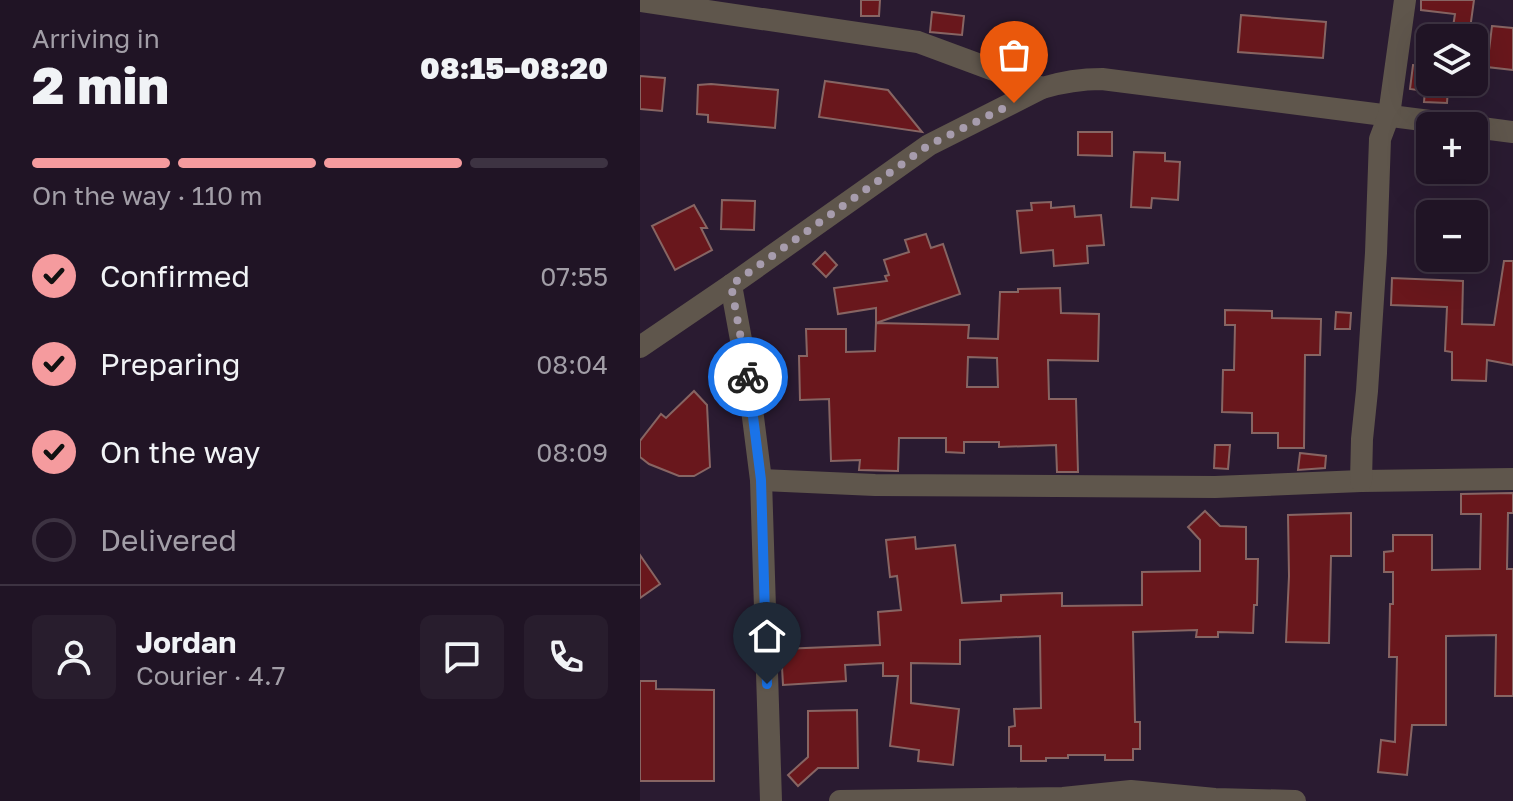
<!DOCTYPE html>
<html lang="en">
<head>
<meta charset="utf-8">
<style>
  body { margin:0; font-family:"Golos Text",sans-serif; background:#281d2d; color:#f1f3f6; height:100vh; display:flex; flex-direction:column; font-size:30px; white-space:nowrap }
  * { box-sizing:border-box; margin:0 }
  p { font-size:26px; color:#a29ea7 }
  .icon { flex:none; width:44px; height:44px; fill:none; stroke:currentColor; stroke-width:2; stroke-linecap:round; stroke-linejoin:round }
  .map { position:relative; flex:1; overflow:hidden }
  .details { display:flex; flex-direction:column; background:#201425; width:640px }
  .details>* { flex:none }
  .tools { position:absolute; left:776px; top:24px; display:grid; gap:16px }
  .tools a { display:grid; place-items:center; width:72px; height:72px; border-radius:12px; background:#201425; box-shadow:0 8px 32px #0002,0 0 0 2px #3d3342; font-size:40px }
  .pin { position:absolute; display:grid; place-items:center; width:68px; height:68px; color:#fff; margin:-82px -34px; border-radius:50% 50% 50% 0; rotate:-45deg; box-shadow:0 0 8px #0007 }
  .pin .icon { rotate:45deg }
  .courier { position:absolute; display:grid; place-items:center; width:80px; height:80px; margin:-40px; border:6px solid #1a73e8; border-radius:50%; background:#fff; color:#222; box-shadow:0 2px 10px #0007 }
  .summary em { font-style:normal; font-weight:800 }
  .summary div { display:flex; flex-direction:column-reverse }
  .summary { display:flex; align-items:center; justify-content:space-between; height:136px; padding:0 32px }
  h1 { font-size:52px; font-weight:800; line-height:60px }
  .bar { display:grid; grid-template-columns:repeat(4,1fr); gap:12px 8px; align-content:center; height:96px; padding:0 32px }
  .bar i { height:10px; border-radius:6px; background:#3d3342 }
  .bar .active { background:#f59b9e }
  .bar p { grid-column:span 4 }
  .line { display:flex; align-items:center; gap:20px; padding:0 32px; border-top:2px solid #3d3342 }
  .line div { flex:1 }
  .round { display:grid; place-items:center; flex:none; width:84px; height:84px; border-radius:12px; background:#281d2d }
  ol { padding:0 32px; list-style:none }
  li { display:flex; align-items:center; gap:24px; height:88px }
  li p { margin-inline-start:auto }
  li .icon { padding:8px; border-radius:50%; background:#f59b9e; color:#111; stroke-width:4 }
  li:last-child { color:#a29ea7 }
  li i { width:44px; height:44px; border:4px solid #3d3342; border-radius:50% }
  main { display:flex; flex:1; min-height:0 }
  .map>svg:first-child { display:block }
  .building { fill:#69171c; stroke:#876563; stroke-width:2; fill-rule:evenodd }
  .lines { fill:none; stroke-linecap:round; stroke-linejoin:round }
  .minor { stroke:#5f564c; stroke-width:22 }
  .done { stroke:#a79cad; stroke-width:8; stroke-dasharray:0 14.4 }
  .route { stroke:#1a73e8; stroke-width:10 }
</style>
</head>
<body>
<main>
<section class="details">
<div class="summary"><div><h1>2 min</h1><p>Arriving in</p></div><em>08:15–08:20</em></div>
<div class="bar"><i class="active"></i><i class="active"></i><i class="active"></i><i></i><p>On the way · 110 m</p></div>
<ol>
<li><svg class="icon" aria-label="check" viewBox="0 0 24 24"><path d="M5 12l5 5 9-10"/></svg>Confirmed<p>07:55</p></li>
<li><svg class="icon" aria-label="check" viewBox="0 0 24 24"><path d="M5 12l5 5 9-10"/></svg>Preparing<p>08:04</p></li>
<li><svg class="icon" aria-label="check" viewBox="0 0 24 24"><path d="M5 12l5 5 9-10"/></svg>On the way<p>08:09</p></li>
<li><i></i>Delivered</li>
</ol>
<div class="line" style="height:144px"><a class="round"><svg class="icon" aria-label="person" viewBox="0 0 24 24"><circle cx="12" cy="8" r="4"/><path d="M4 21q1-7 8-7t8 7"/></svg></a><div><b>Jordan</b><p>Courier · 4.7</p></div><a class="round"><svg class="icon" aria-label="chat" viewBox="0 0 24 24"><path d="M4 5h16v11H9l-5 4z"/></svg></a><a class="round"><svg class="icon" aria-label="phone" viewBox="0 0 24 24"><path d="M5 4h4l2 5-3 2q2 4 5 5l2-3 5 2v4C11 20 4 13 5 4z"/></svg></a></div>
</section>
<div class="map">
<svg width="873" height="801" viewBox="0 0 873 801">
  <rect width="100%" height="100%" fill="#2a1b31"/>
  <g class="building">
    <path d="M221,0H240L239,16H221Z"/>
    <path d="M781,0H834L830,29L813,27L815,14L781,10Z"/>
    <path d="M292,12L324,16L322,35L290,32Z"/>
    <path d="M601,15L686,22L683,58L598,52Z"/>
    <path d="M852,26L873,28V70L847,67Z"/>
    <path d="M773,65L789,67L787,85L808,87L807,103L784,102L785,91L770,89Z"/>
    <path d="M0,76L25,78L22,111L0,109Z"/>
    <path d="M185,81L248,90L282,132L179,117Z"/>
    <path d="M71,84L138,90L135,128L68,122V115L57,114L58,85Z"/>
    <path d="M438,132H472V156L438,155Z"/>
    <path d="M494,152L525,153V161L540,162L538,200L512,198L511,208L491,207Z"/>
    <path d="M82,200L115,201L114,230L81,229Z"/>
    <path d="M411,202V208L434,206L435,217L461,215L464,245L447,246L448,263L414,266L413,250L381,253L377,211L392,210L391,203Z"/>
    <path d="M54,205L67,228H61L72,250L35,270L12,226Z"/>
    <path d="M286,234L291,248L303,244L320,294L236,323V308L198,314L194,288L247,281L245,276L249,275L244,260L269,252L265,240Z"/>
    <path d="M185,252L197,265L186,277L173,264Z"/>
    <path d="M864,261H873V365L847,360L846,381L812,380V352L805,351L807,307L751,305L752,278L823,281L822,324L854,325Z"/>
    <path d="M420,288L421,313L459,314L458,361L408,360L409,399H436L438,472H417L416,445L359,447V442H324V453L306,452V438H259L258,471L219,470L220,460L191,461L189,399L160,400L159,356H167L166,329H206V352L235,351L236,323L329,325L328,338L358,339L360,292H378V289ZM328,357L357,358L358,387H327Z"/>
    <path d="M585,310L632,311V318L681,319L680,355H665L664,448H638V433H612V413L582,412L583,370H594L595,325H585Z"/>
    <path d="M696,312L711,313L710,329H695Z"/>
    <path d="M54,391L67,405L70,467L54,476H39L9,464L0,457V441L21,414L26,418Z"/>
    <path d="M575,445H590L588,469L574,468Z"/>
    <path d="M660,453L686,456L685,468L658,470Z"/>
    <path d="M873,493V513H868L867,569H873V696H855L856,635L806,636V725H772L767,775L738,772L741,740L755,742L757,657H749L750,604H753V572H744V552L753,551V535H792V570L840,569L841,514H821V494Z"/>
    <path d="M565,511L580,526L606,527V559H618L617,605H614L613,633L578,632V637H556L557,630L493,632L495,722H500V749H493V760H465V755H428V758H406V761H381V746H369V727L375,726L374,709L401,708L400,636L320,640V664L271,663V703L319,709L313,765L278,761L279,750L250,746L258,676H243V663L205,665L206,681L143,685L141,649L240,645L238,612L261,610L257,576L250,577L246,540L275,537L276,549L315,545L322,603L361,601V595L422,593V606L502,605V572L560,571V540L548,527Z"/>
    <path d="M711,513V556H691L689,643L646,642L649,576L648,515Z"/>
    <path d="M0,555L20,584L0,598Z"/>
    <path d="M0,681H16V689L74,690V781H0Z"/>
    <path d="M217,710L218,768H178L158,786L148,775L168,757V711Z"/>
  </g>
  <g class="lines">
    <g class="minor">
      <path d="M0,1L278,42L402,88"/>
      <path d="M834,127L873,132"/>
      <path d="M91,285L108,378L121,480L131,801"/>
      <path d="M0,347L91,285L289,145L402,88C422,82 440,79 462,79L829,126"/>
      <path d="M121,480L235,485L575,487L721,481L873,479"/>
      <path d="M721,481L722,439L727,391L736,253L740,139L749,115L765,0"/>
      <path d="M200,801L423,798L491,791L575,799L655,801"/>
    </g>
  </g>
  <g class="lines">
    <path class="done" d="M108,377L91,285L289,145L374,103"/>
    <path class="route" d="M108,377L121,480L127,684"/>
  </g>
</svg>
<div class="tools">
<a><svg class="icon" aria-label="layers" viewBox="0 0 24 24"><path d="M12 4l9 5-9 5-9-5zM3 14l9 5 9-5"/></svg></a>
<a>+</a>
<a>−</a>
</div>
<div class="pin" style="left:374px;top:103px;background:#ea580c"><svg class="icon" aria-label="bag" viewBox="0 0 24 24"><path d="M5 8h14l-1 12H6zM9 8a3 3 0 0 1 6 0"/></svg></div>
<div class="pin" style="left:127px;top:684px;background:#1f2937"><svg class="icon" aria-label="home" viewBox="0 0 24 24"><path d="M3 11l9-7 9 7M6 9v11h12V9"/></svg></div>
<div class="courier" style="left:108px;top:377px"><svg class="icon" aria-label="bike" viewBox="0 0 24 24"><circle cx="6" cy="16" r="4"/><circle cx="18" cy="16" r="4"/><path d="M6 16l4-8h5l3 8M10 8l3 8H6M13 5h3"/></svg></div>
</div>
</main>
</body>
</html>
